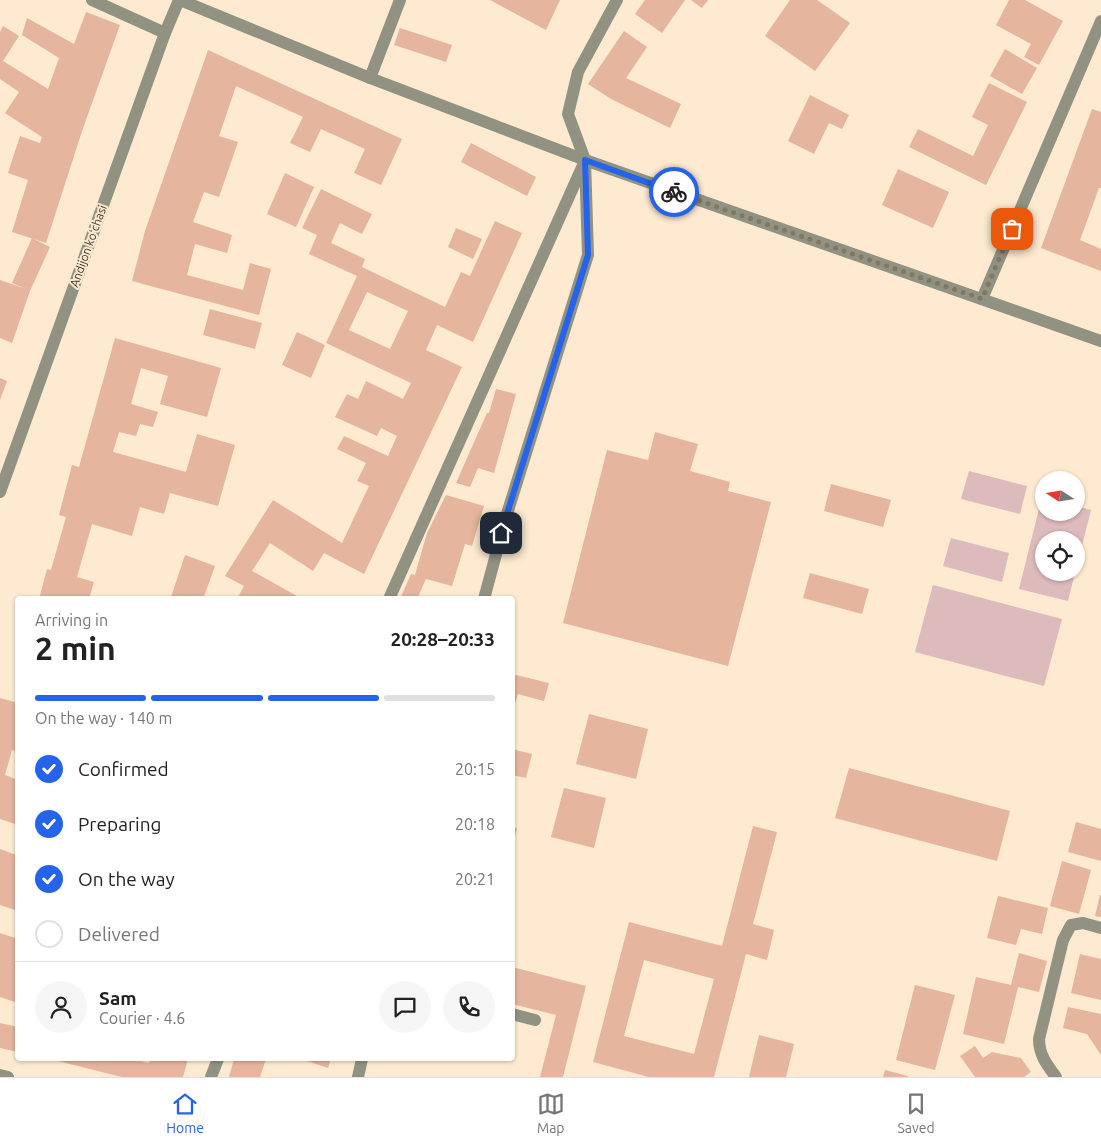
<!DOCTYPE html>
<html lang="en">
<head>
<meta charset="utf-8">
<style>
  body { margin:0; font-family:Ubuntu,sans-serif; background:#f6f6f6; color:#222; height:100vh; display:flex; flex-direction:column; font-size:19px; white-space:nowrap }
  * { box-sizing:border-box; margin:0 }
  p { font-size:16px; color:#767676 }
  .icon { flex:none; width:28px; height:28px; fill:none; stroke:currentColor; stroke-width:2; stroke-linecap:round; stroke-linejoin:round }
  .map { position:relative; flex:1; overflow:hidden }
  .panel { position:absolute; left:15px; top:596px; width:500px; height:465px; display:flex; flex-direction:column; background:#fff; border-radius:5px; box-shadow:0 1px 4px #0004 }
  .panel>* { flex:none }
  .needle { width:32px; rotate:282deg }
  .buttons { position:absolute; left:1035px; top:471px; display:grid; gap:10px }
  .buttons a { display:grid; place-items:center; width:50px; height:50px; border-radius:50%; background:#fff; box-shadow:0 1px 4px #0004; font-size:25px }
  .pin { position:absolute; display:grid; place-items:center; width:42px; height:42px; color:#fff; margin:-21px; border-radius:10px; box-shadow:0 2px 8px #0006 }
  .courier { position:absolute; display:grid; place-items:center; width:50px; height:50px; margin:-25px; border:4px solid #2563eb; border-radius:50%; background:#fff; color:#222; box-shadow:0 1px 6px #0007 }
  .summary em { font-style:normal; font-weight:700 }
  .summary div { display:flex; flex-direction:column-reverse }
  .summary { display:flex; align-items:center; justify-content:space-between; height:85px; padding:0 20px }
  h1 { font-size:32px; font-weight:700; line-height:38px }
  .bar { display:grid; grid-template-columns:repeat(4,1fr); gap:8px 5px; align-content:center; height:60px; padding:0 20px }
  .bar i { height:6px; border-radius:4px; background:#e0e0e0 }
  .bar .on { background:#2563eb }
  .bar p { grid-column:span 4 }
  .line { display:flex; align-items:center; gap:12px; padding:0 20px; border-top:1px solid #e0e0e0 }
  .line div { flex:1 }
  .round { display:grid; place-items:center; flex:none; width:52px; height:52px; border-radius:26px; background:#f6f6f6 }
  ol { padding:0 20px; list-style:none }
  li { display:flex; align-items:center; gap:15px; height:55px }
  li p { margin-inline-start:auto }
  li .icon { padding:5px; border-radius:50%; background:#2563eb; color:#fff; stroke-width:4 }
  li:last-child { color:#767676 }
  li i { width:28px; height:28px; border:2px solid #e0e0e0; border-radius:50% }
  .dock { display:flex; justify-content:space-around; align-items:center; height:70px; border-top:1px solid #e0e0e0; background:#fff; font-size:14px; color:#767676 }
  .dock a { display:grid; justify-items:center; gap:2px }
  .dock .on { color:#2563eb }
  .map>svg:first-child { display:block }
  .green { fill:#ddbabc }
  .building { fill:#e5b59e; fill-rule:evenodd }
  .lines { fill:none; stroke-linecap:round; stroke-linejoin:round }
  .minor { stroke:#929282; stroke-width:12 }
  .done { stroke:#827664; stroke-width:5; stroke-dasharray:0 9 }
  .route { stroke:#2563eb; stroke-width:6 }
  .labels { text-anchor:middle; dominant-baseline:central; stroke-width:4; stroke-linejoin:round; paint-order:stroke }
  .street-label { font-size:12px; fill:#40372a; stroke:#fdead0 }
</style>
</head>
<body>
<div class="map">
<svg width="1101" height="1077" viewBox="0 0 1101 1077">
  <rect width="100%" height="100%" fill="#fdead0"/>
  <g class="green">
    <path d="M969,471L1027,486L1020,514L961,499Z"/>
    <path d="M1042,497L1044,512H1076V506L1091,510L1076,569V540H1044V572L1075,573L1068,601L1019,589Z"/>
    <path d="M951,538L1009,553L1002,582L943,566Z"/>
    <path d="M933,585L1062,619L1044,686L915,652Z"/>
  </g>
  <g class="building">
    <path d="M490,0H560L546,30Z"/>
    <path d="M645,0H685L662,33L635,14Z"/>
    <path d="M691,0H708L702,8Z"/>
    <path d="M790,0H817L850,23L815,71L765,36Z"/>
    <path d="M1009,0H1025L1063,21L1039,65L1024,57L1031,44L996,25Z"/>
    <path d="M86,12L120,25L82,131L46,243L12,232L28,180L8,173L20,136L40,143L42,137L5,113L19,92L0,79V32L3,26L19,36L3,61L48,89L59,58L22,35L27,18L74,44Z"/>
    <path d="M400,28L452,45L446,62L394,45Z"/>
    <path d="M624,31L647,47L626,78L681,104L670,128L611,99L588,84Z"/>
    <path d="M1005,49L1037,68L1022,94L990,76Z"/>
    <path d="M208,50L402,139L381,185L354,173L365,149L321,129L310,152L290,143L303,117L236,86L219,136L238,142L219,197L204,192L193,222L232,235L227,253L195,244L187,275L243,290L250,263L271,269L259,315L132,281L145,231Z"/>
    <path d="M989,83L1027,102L986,185L909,147L918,129L973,156L988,125L972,117Z"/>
    <path d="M810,95L849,115L842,129L829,123L814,154L788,141Z"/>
    <path d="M1092,109L1101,112V188H1099L1080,240L1101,249V271L1041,248Z"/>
    <path d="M471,143L536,177L527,196L461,162Z"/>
    <path d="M898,169L949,192L933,228L882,205Z"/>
    <path d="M285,173L314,187L296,227L267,214Z"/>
    <path d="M321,189L372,214L362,234L340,223L331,243L365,259L362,267L445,307L461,272L470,276L495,221L522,233L473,342L437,325L426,350L462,367L364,574L324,553L313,571L270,543L252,571L297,596L295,599H237L244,586L225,576L273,500L342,543L369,486L357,481L366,463L337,449L344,436L388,456L397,436L381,428L377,436L335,417L347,394L358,399L366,381L403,399L411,383L326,343L357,276L309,254L317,235L302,228ZM367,292L408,311L390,349L349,330Z"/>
    <path d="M456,228L482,239L473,259L448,247Z"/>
    <path d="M32,238L50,247L30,291L12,343L0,338V280L26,289L12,283Z"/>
    <path d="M210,309L262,323L255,349L203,335Z"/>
    <path d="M297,332L325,345L311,378L282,365Z"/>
    <path d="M115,338L221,368L207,417L160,404L168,376L141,368L131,404L158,412L153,427L140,424L136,436L119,432L113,452L186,472L197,434L235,445L218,506L170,493L164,514L140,507L132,536L92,524L77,577L94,582L89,599H39L47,569L51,570L66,517L59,515L72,465L79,467Z"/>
    <path d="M0,378L7,381L0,400Z"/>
    <path d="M496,389L516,394L494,473L478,468L470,487L456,483L487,413H489Z"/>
    <path d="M655,432L698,444L690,471L730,482L728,491L771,502L728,666L563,623L607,450L648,460Z"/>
    <path d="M831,484L891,500L883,527L824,511Z"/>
    <path d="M446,495L484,506L472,546L465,544L452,586L426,579L417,599H400L411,574L415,575L427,533Z"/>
    <path d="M185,555L215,566L203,599L171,597Z"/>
    <path d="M810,573L869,589L862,614L803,598Z"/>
    <path d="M512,674L549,683L544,701L518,694L512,713Z"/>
    <path d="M0,698L18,703V752L12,750L5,775L18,780V825L0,819Z"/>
    <path d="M589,714L648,729L636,779L576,764Z"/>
    <path d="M512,749L532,754L526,778L512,775Z"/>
    <path d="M849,768L1010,811L997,861L835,818Z"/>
    <path d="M564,788L606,798L594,848L551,837Z"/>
    <path d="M1076,822L1101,829V861L1068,852Z"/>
    <path d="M753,826L777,832L753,924L774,930L767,960L746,954L714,1077H649L593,1062L629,922L722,946ZM644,960L714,979L694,1054L624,1036Z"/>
    <path d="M512,827L517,828L513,844H512Z"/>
    <path d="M0,849L16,855L18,851V911L0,905Z"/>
    <path d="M1062,861L1091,870L1079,914L1050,906Z"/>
    <path d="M1100,895H1101V917L1095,916Z"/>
    <path d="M998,896L1048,908L1042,934L1021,929L1016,945L987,938Z"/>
    <path d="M0,933L18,939V1003L0,997Z"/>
    <path d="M1019,953L1047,961L1039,992L1018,987L1004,1044L963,1034L976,977L1011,985Z"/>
    <path d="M1080,954L1101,959V1000L1071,993Z"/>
    <path d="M512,967L586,986L563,1077H540L556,1015L512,1004Z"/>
    <path d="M915,985L955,995L935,1070L896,1060Z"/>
    <path d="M1068,1007L1101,1014V1055L1087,1034L1063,1028Z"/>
    <path d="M0,1023L18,1027V1052L0,1048Z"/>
    <path d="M759,1035L794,1044L786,1077H749Z"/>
    <path d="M975,1046L983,1058L992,1052L1021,1058L1031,1072L1024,1077H975L960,1056Z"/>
    <path d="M131,1059L149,1063L151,1059H188L183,1077H122L54,1060Z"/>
    <path d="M234,1059H266L260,1077H229Z"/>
    <path d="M301,1059H331L328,1068Z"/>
    <path d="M885,1070L908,1076V1077H883Z"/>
  </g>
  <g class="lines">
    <g class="minor">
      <path d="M92,0L165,33"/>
      <path d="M180,0L370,78L585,160L1101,341"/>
      <path d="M370,78L400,0"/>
      <path d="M982,299L1101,21"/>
      <path d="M0,492L165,33L179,0"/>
      <path d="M389,599L584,163"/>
      <path d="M484,599L506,517L588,255L585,160L568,114L578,72L617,0"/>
      <path d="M512,1014L535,1020"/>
      <path d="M0,1075L8,1077"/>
      <path d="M211,1077L218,1059"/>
      <path d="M358,1077L362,1059"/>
      <path d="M1056,1077C1047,1065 1039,1055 1039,1039L1063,940L1071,925L1083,923L1101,928"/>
    </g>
  </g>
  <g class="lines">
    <path class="done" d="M674,192L982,299L1012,229"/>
    <path class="route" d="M501,533L588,255L585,160L674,192"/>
  </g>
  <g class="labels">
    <g class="street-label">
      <text transform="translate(88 246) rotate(-70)">Andijon koʻchasi</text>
    </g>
  </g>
</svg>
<div class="buttons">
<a><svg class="needle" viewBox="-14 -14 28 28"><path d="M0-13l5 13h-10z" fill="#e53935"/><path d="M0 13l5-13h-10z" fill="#767676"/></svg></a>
<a><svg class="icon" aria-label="locate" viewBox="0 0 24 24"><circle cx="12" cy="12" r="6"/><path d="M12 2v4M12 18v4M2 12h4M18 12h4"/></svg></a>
</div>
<div class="pin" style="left:1012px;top:229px;background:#ea580c"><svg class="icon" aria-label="bag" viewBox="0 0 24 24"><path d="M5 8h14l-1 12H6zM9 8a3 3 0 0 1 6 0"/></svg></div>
<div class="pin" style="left:501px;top:533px;background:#1f2937"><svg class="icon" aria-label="home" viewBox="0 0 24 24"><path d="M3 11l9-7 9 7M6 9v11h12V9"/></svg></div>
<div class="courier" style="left:674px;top:192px"><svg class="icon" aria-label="bike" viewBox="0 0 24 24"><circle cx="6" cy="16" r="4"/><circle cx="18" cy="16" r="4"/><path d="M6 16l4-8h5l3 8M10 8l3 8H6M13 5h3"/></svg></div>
<section class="panel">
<div class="summary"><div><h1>2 min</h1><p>Arriving in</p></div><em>20:28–20:33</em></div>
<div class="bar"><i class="on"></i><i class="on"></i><i class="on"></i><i></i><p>On the way · 140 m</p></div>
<ol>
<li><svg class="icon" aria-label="check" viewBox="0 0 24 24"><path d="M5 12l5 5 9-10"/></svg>Confirmed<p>20:15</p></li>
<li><svg class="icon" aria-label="check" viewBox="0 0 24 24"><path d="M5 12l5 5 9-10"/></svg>Preparing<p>20:18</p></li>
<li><svg class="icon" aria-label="check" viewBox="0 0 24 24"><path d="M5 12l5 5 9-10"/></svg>On the way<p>20:21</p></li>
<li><i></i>Delivered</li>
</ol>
<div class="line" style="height:90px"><a class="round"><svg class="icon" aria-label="person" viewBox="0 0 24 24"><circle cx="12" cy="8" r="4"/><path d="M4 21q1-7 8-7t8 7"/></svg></a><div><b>Sam</b><p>Courier · 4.6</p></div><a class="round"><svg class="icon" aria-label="chat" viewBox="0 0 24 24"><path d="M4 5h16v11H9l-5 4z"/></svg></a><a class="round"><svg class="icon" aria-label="phone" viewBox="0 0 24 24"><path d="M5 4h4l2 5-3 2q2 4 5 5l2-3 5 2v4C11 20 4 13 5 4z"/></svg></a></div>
</section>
</div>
<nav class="dock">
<a class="on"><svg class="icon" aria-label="home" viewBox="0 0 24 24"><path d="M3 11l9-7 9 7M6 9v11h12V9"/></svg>Home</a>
<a><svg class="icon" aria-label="map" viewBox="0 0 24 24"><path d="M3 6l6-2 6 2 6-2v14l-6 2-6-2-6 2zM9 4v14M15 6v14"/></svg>Map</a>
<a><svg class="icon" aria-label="saved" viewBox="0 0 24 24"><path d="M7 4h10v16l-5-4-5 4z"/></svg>Saved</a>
</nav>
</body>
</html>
